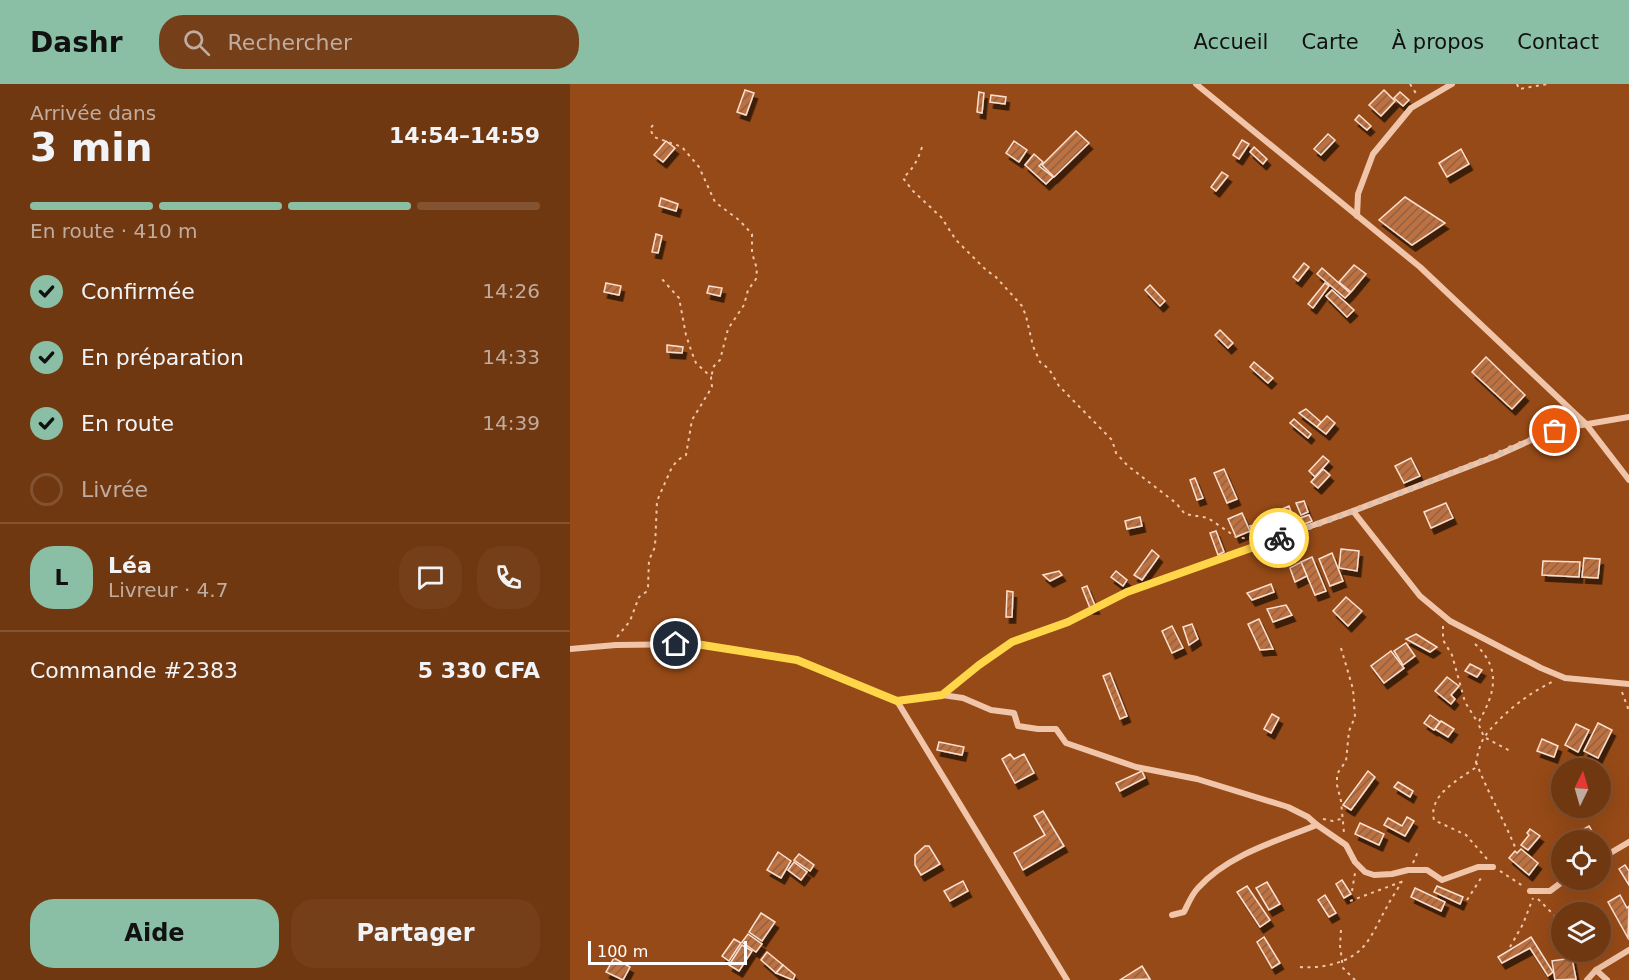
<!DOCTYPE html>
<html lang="fr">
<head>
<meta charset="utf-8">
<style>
  body { margin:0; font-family:"DejaVu Sans",sans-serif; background:#753f1a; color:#f1f3f6; height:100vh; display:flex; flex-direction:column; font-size:22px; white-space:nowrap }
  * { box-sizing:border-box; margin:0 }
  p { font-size:20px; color:#c0ac9f }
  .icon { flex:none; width:33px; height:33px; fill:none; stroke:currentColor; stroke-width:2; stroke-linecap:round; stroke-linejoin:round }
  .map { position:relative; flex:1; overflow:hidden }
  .drawer { display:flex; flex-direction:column; background:#703811; width:570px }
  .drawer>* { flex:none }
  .needle { width:39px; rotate:5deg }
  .fabs { position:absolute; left:981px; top:674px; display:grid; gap:12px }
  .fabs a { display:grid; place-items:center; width:60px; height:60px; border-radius:50%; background:#703811; box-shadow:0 6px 24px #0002,0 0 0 2px #825231; font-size:30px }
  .scale { position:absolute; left:18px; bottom:15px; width:159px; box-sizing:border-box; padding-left:6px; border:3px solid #fff; border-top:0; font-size:16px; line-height:21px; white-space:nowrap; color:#fff; -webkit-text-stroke:4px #964a17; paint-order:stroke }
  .pin { position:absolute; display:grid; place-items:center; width:51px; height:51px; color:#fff; margin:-26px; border:3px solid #fff; border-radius:50%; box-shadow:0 2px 6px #0007 }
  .courier { position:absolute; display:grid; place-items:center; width:60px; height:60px; margin:-30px; border:4px solid #ffd54a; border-radius:50%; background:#fff; color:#222; box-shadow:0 2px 8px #0007 }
  .overview em { font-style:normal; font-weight:600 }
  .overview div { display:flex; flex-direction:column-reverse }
  .overview { display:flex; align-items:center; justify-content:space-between; height:102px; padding:0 30px }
  h1 { font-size:39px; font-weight:600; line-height:45px }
  .bar { display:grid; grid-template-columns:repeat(4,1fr); gap:9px 6px; align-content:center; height:72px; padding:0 30px }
  .bar i { height:8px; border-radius:4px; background:#825231 }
  .bar .current { background:#8abfa5 }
  .bar p { grid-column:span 4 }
  .line { display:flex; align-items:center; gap:15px; padding:0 30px; border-top:2px solid #825231 }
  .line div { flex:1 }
  .round { display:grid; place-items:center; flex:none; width:63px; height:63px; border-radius:24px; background:#753f1a }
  ol { padding:0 30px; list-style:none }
  li { display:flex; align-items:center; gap:18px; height:66px }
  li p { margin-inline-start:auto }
  li .icon { padding:6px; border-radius:50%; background:#8abfa5; color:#111; stroke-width:4 }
  li:last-child { color:#c0ac9f }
  li i { width:33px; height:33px; border:3px solid #825231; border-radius:50% }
  .cta { display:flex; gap:12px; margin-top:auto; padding:12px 30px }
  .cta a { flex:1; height:69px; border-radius:24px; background:#8abfa5; color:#111; font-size:24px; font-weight:600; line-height:69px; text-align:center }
  .cta a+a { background:#753f1a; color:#f1f3f6 }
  header { display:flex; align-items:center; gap:36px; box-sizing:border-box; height:84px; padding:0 30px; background:#8abfa5; color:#111 }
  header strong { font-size:28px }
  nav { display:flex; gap:33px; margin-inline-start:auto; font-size:21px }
  .search { width:420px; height:54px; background:#753f1a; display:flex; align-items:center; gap:15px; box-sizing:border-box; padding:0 21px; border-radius:24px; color:#c0ac9f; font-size:22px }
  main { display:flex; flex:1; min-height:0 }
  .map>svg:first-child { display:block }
  .building { fill:url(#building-hatch); stroke:#fce1d1; stroke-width:1.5; filter:url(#shadow) }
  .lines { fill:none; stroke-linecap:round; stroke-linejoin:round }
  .path { stroke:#f1c5a9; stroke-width:2; stroke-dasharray:3 4.5; stroke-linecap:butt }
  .minor { stroke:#f1c5a9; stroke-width:6 }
  .done { stroke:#dac0ae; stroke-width:6; stroke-dasharray:0 10.8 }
  .route { stroke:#ffd54a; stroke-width:8 }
</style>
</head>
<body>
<header>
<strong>Dashr</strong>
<div class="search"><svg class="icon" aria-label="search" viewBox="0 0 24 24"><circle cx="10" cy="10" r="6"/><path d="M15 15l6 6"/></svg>Rechercher</div>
<nav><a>Accueil</a><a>Carte</a><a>À propos</a><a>Contact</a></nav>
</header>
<main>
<section class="drawer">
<div class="overview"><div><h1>3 min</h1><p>Arrivée dans</p></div><em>14:54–14:59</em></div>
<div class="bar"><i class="current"></i><i class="current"></i><i class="current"></i><i></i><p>En route · 410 m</p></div>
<ol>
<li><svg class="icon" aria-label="check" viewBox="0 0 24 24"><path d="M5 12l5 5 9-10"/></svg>Confirmée<p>14:26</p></li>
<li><svg class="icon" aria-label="check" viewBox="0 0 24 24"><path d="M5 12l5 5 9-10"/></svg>En préparation<p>14:33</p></li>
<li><svg class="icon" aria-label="check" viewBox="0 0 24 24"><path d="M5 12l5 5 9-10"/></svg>En route<p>14:39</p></li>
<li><i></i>Livrée</li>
</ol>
<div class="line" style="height:108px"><b class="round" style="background:#8abfa5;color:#111">L</b><div><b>Léa</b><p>Livreur · 4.7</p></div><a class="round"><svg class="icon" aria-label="chat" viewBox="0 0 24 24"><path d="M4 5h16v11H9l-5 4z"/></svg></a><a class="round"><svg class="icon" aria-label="phone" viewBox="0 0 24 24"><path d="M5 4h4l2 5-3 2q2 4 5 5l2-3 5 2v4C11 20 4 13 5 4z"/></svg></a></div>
<div class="line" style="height:78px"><div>Commande #2383</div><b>5 330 CFA</b></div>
<div class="cta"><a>Aide</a><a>Partager</a></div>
</section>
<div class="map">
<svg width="1059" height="896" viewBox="0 0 1059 896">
  <defs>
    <pattern id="building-hatch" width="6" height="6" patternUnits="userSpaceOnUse" patternTransform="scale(1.5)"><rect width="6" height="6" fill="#bd7040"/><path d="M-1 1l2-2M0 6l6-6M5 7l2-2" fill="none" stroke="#906245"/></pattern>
    <filter id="shadow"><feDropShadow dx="3.5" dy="6" stdDeviation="0" flood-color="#0009"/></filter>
  </defs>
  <rect width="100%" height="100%" fill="#964a17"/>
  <g class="building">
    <path d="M175,6L184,9L176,31L167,28Z"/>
    <path d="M814,6L825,17L811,32L799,21Z"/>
    <path d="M409,8L414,9L412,29L407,28Z"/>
    <path d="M830,8L839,16L833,22L824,14Z"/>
    <path d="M421,11L436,13L435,20L420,18Z"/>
    <path d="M789,31L801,42L797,46L785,36Z"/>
    <path d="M506,47L519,59L484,93L472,81Z"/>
    <path d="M758,50L765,56L751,71L744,65Z"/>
    <path d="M672,56L679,60L669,75L663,71Z"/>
    <path d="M96,57L105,64L93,78L84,71Z"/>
    <path d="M444,57L457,66L449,78L436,69Z"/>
    <path d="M684,63L697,75L693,80L680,68Z"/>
    <path d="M891,65L899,80L877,93L869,79Z"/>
    <path d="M464,70L473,78L469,82L483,93L476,100L455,81Z"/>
    <path d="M652,88L658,92L646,107L641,103Z"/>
    <path d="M835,113L875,139L842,161L809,136Z"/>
    <path d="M91,114L108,120L106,127L89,122Z"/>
    <path d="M86,150L92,152L88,169L82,168Z"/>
    <path d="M734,179L739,183L728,197L723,193Z"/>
    <path d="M784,181L796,190L781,208L769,198Z"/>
    <path d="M752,184L780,209L775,214L747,190Z"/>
    <path d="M36,199L51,202L49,211L34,208Z"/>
    <path d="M755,199L759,202L743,224L738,220Z"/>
    <path d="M580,201L595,217L590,222L575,206Z"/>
    <path d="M139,202L152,204L150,212L137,209Z"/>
    <path d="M762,206L784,226L777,233L756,212Z"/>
    <path d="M650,246L663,259L658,264L645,251Z"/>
    <path d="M97,261L113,263L112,269L97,268Z"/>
    <path d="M916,273L955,311L942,325L902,288Z"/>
    <path d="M684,278L703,294L698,299L680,283Z"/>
    <path d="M736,325L751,338L747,343L729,329Z"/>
    <path d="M757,332L765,339L756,350L747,343Z"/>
    <path d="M724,335L741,350L738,354L720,339Z"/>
    <path d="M753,372L759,377L745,393L739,387Z"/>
    <path d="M841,374L850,392L834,399L825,382Z"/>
    <path d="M654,385L667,415L657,419L644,389Z"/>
    <path d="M753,385L760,391L748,404L741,398Z"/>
    <path d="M625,394L633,414L627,416L620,396Z"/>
    <path d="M734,417L738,428L731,431L726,419Z"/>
    <path d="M876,419L883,434L861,444L854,428Z"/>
    <path d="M719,422L723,433L715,436L712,425Z"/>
    <path d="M672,429L680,447L666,453L658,435Z"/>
    <path d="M739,431L742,437L724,444L721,437Z"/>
    <path d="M570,433L572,442L557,445L555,437Z"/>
    <path d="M714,437L716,446L698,452L696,443Z"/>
    <path d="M688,440L692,452L685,455L680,442Z"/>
    <path d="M646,447L654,468L648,471L640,449Z"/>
    <path d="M771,465L789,467L787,487L769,484Z"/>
    <path d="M582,466L589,472L572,496L564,491Z"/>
    <path d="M762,469L773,497L760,502L749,475Z"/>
    <path d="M742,473L756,507L745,511L731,478Z"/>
    <path d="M1014,474L1030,475L1028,494L1012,493Z"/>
    <path d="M973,477L1010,478L1009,493L972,491Z"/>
    <path d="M731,478L737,492L725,498L720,484Z"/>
    <path d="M489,487L492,491L480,497L473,491Z"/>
    <path d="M546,487L557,496L553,502L541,493Z"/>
    <path d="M701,500L704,508L682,516L677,509Z"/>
    <path d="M517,502L526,524H520L512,504Z"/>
    <path d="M437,507L443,508L442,533H436Z"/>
    <path d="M776,513L792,527L778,542L763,527Z"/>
    <path d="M716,521L722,531L703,538L697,525Z"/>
    <path d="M689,535L697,552L703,565L690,566L678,540Z"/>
    <path d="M622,540L628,555L619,561L613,543Z"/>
    <path d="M602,542L613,564L602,569L592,547Z"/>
    <path d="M846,550L867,563L860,568L836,555Z"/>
    <path d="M836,559L845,572L833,581L824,567Z"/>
    <path d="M821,567L834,584L814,599L801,582Z"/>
    <path d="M900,580L912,586L907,593L895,587Z"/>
    <path d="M540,589L557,632L550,635L533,592Z"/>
    <path d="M877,593L889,602L881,611L885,615L881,620L865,607Z"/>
    <path d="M702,630L709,634L701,649L694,645Z"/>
    <path d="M860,631L870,638L864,646L854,639Z"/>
    <path d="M871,637L884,645L878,653L865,645Z"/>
    <path d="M1028,639L1042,646L1028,674L1014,667Z"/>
    <path d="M1006,640L1019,646L1008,668L995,661Z"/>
    <path d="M972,655L988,662L984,673L967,667Z"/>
    <path d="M369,658L394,663L392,671L367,666Z"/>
    <path d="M440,670L444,675L454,670L464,689L445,699L432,675Z"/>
    <path d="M572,687L575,694L550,707L546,699Z"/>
    <path d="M798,687L805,693L781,726L773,721Z"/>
    <path d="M828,698L843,707L840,713L824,703Z"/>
    <path d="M473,727L494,762L453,786L444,769L475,751L464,732Z"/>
    <path d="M837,733L844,737L835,752L814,741L818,734L832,742Z"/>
    <path d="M790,739L814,750L809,761L785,750Z"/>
    <path d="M1019,742L1026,754L1023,756H1009L1005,750Z"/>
    <path d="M960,745L970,752L958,766L951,761L959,751L957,749Z"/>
    <path d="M355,762H359L370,780L351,791L345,781V771Z"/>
    <path d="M951,765L968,779L959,791L939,774L945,767L947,769Z"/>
    <path d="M208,768L221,777L211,794L197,786Z"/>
    <path d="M229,770L244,781L240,787L224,776Z"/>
    <path d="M224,778L237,788L231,796L218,786Z"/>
    <path d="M1055,781L1059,787V801L1049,785Z"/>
    <path d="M772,796L781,810L774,814L766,800Z"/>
    <path d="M393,797L398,807L380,817L374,807Z"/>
    <path d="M697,798L710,820L699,826L686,804Z"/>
    <path d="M677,802L700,836L690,843L667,808Z"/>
    <path d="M867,802L893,813L890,820L864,808Z"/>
    <path d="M845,804L875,818L871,827L841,813Z"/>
    <path d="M755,811L766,829L759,833L748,816Z"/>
    <path d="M1050,811L1057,824L1059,822L1058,854L1038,818Z"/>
    <path d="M191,829L205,838L192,857L179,848Z"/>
    <path d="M178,850L192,860L186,868L172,858Z"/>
    <path d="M694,853L710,879L702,884L687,858Z"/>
    <path d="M961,853L983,888L978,892L960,864L932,879L928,873Z"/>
    <path d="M164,855L171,859L159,877L152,872Z"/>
    <path d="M172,861L182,867L169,887L159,881Z"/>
    <path d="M197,868L213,881L206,889L191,876Z"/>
    <path d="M44,874L60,883L53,896L36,888Z"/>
    <path d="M1002,874L1006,895L985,896L982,877Z"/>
    <path d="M213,881L225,891L223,896L206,889Z"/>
    <path d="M572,882L580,895L550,896Z"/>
  </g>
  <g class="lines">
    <g class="path">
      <path d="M840,0L847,11"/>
      <path d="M947,0L949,5L978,0"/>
      <path d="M83,41L80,45L84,53L112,63L129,83L145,118L169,136L182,150V169L187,185L186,195L178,206L174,221L158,245L150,276L144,282L141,293"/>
      <path d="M352,63C348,76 343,85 333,94L343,107L371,133L386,156L417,187L425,192L452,222L456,232L463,262L470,278L479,285L489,302L542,356L546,369L558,382L606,419L615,430L638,434L666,453L679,455"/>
      <path d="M873,542V556L882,571L895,618L908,639"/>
      <path d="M47,553L60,537L69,513L76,508L78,503L79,476L85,463L87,417L102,383L108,376L116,371L122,336L142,303L141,293L126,279L122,269L116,251L109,214L91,194"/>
      <path d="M905,560C932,585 925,610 908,639L914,653L942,668"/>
      <path d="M771,564L783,605L785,633L779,647L776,677L767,690V701L771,717L774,749"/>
      <path d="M1052,608L1059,627"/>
      <path d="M906,678C917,707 933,734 945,763"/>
      <path d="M753,735L763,737L771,735"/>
      <path d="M917,775L896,751L864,736C858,711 888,696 905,684C907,673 909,661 915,652C932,630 957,610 982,598"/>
      <path d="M843,779L849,765"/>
      <path d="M930,787L953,802"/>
      <path d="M782,807L785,789"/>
      <path d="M968,815L992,839"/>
      <path d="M897,816L913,791"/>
      <path d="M780,817L831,798"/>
      <path d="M771,846L770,862L773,884L785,896"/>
      <path d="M940,863L953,840L963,814"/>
      <path d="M1011,867L1020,879"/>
      <path d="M730,883C751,885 780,879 794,862C804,850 810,834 818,821C822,813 828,805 832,797"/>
    </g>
    <g class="minor">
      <path d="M626,0L850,183L1016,340L1059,396"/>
      <path d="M787,132L788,110L803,70L841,24L882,0"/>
      <path d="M783,427L850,512L880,537L971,584L995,594L1059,600"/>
      <path d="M0,565L46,561L126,560L227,576L327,617L372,611L409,581L442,558L498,538L557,508L783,427L926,372L970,352L1000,343L1059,333"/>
      <path d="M372,611L393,614L421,626L444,629L448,642L468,645H486L496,659L566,683L627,695L718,723L738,733L747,741L776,761L785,778L795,788L804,791L822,790L838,786H857L872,796L908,783H923"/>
      <path d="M327,617L497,896"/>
      <path d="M1030,775L1059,758"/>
      <path d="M960,807H980L996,795"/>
      <path d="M602,831L614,828C618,820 622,810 628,804C658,771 706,757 747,741"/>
      <path d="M1026,886L1037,896"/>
      <path d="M1017,896L1026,886L1059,866"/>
    </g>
  </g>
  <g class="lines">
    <path class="done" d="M709,454C774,431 839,406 904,380C931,370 957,355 985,347"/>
    <path class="route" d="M106,560H126L227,576L327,617L372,611L409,581L442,558L498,538L557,508L709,454"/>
  </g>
</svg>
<div class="fabs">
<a><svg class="needle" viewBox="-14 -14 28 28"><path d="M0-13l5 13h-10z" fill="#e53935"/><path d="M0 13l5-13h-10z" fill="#c0ac9f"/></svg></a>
<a><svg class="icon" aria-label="locate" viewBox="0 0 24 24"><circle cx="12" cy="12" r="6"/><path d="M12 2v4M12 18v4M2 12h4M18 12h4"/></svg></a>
<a><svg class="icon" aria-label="layers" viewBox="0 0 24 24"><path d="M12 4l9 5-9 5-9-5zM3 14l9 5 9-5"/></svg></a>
</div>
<div class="scale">100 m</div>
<div class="pin" style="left:985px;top:347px;background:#ea580c"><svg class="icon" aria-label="bag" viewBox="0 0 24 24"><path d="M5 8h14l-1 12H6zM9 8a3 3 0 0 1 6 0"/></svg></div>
<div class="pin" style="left:106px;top:560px;background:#1f2937"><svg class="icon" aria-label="home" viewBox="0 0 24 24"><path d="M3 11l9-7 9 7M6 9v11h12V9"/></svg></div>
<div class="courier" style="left:709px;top:454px"><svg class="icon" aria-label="bike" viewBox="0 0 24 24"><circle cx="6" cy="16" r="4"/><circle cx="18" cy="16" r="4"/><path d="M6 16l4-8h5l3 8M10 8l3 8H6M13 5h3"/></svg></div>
</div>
</main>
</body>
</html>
